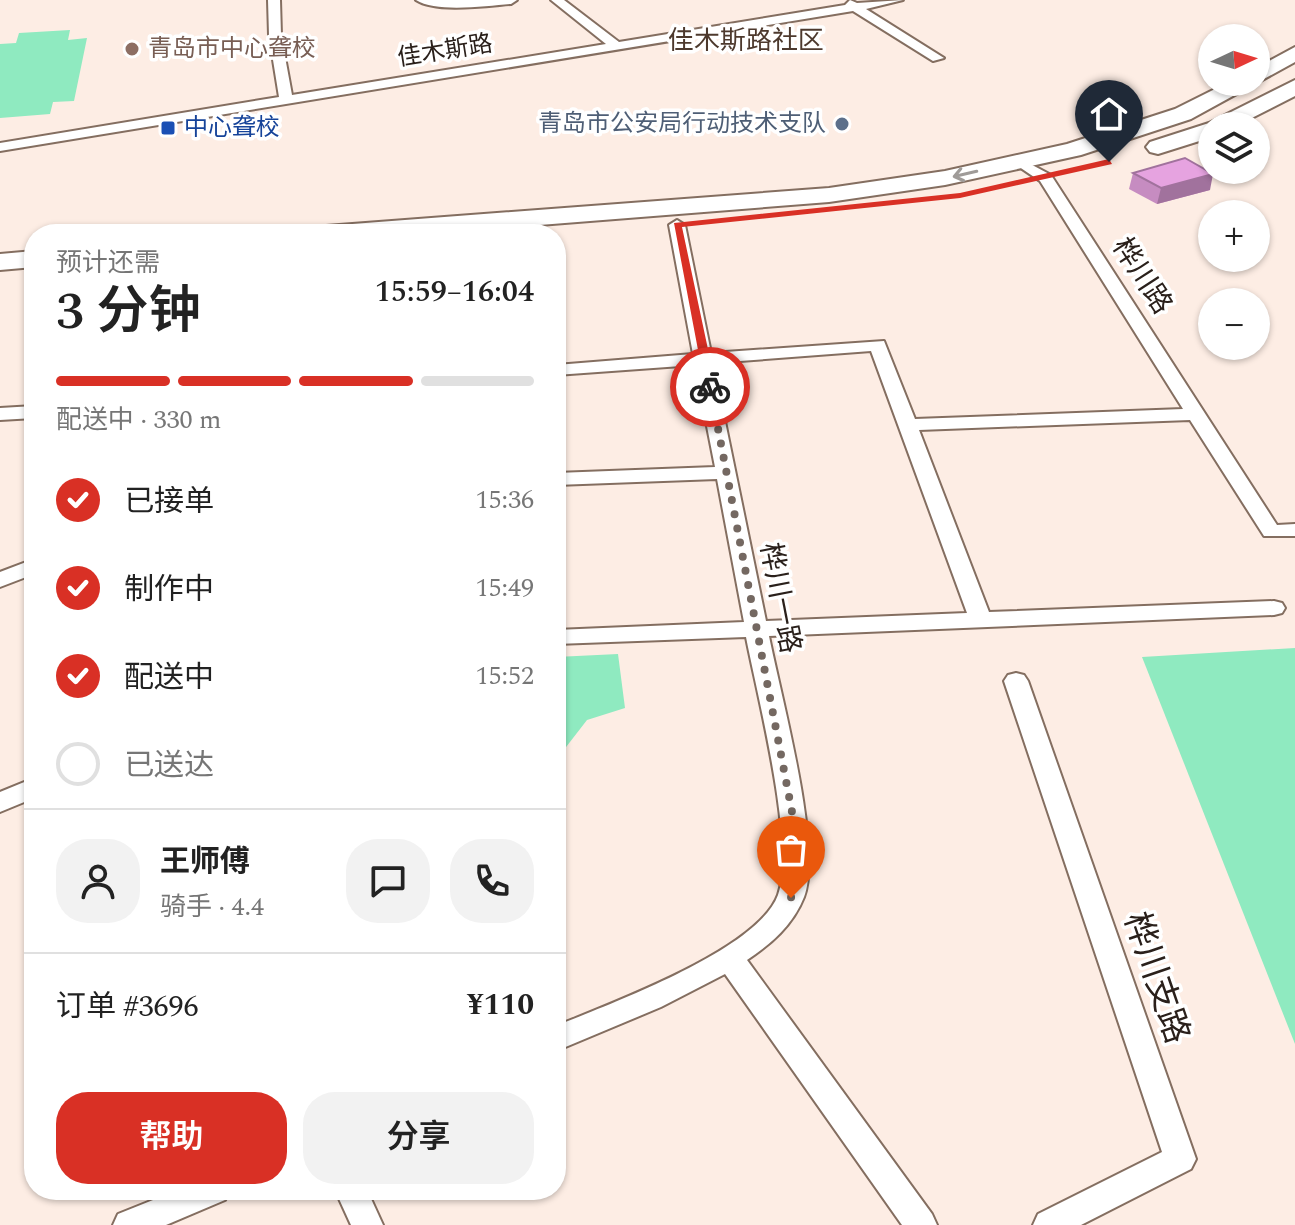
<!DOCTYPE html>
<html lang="zh">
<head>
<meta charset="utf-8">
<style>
  body { margin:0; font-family:Spectral,"Noto Sans SC",serif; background:#f2f2f2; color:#222; height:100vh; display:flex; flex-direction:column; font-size:30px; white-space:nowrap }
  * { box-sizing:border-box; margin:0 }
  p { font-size:26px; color:#767676 }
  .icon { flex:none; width:44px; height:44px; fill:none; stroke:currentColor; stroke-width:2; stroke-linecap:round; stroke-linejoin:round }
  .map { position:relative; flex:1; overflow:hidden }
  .sheet { position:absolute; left:24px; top:224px; width:542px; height:976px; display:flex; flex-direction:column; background:#fff; border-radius:32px; box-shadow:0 2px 6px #0004 }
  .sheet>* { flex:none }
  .needle { width:52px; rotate:86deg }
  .controls { position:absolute; left:1198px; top:24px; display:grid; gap:16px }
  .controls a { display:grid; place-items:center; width:72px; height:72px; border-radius:50%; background:#fff; box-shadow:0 2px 6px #0004; font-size:40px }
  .pin { position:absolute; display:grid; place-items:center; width:68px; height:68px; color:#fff; margin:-82px -34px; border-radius:50% 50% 50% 0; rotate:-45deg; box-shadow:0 0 8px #0007 }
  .pin .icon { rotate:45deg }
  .courier { position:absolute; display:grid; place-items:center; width:80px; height:80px; margin:-40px; border:6px solid #d93025; border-radius:50%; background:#fff; color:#222; box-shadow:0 2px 10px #0007 }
  .headline em { font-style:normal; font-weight:600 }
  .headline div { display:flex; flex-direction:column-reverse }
  .headline { display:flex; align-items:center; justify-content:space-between; height:136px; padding:0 32px }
  h1 { font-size:52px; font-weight:600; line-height:60px }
  .bar { display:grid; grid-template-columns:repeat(4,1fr); gap:12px 8px; align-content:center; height:96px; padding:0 32px }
  .bar i { height:10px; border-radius:6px; background:#e0e0e0 }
  .bar .current { background:#d93025 }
  .bar p { grid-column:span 4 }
  .line { display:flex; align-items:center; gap:20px; padding:0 32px; border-top:2px solid #e0e0e0 }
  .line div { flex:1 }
  .round { display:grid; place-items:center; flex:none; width:84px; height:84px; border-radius:32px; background:#f2f2f2 }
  ol { padding:0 32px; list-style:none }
  li { display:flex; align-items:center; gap:24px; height:88px }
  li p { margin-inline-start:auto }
  li .icon { padding:8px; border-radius:50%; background:#d93025; color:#fff; stroke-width:4 }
  li:last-child { color:#767676 }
  li i { width:44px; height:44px; border:4px solid #e0e0e0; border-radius:50% }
  .primary-button { display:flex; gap:16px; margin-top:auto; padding:16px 32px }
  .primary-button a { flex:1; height:92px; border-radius:32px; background:#d93025; color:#fff; font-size:32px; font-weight:600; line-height:92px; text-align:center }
  .primary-button a+a { background:#f2f2f2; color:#222 }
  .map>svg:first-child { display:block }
  .green { fill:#8feac0 }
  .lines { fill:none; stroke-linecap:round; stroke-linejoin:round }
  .street-casing { stroke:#846e60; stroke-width:4 }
  .primary-casing { stroke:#846e60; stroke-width:4 }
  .street { fill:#fff; fill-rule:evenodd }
  .primary { fill:#fff; fill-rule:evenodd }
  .wall { fill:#c68cc1 }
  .shaded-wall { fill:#a1729d }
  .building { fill:#e6a3e0; stroke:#a1729d; stroke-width:2 }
  .oneway { stroke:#9f9b98 }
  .route { fill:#d93025 }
  .done { stroke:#746861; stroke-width:8; stroke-dasharray:0 14.4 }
  .education-dot { fill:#8d6e63; stroke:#fff; stroke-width:3 }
  .service-dot { fill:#5c6f8a; stroke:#fff; stroke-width:3 }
  .transit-dot { fill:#1a4fb4; stroke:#fff; stroke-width:3 }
  .labels { text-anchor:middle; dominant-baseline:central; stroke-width:7; stroke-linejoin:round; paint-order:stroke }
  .far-education-label { font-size:24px; fill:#785e54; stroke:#fff; text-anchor:start }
  .far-street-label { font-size:24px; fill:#2a201b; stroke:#fff }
  .far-service-label { font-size:24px; fill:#4e5e75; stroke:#fff; text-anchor:end }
  .far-transit-label { font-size:24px; fill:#164399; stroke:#fff; text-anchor:start }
  .far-quarter-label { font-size:26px; fill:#4d392d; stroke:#fff }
  .street-label { font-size:28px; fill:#2a201b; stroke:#fff }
  .near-street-label { font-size:34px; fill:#2a201b; stroke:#fff }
</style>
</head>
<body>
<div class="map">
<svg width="1295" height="1225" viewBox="0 0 1295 1225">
  <rect width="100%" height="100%" fill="#fdede4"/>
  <g class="green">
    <path d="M70,30L68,40L87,38L74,101L53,102L50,114L0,118V44L16,43L19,33Z"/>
    <path d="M1295,648V1044L1142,657Z"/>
    <path d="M618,654L625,708L587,720L556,760V657Z"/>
  </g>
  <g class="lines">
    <defs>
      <g id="street">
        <path d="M268,0H280L281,35L292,95L606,44L551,0H564L619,42L845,5L850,0L857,3L903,0L866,9L944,58L933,61L853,11L0,151V143L279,97L269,35Z"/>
        <path d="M416,0H517L511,4C486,6 436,13 416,0Z"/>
        <path d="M1019,158L1051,175L1277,525L1295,524V536H1264L1190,420L919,430L989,612L1274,601L1282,603L1285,608L1282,613L1274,615L769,636C780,693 823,848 804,897C793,925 771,944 747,960L932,1214L937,1225H902L725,974L661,1007L556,1051V1026C609,1004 758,950 778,895C796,844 757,694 746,637L556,644V630L744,622L717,479L556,485V473L715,467L695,365L556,375V365L693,354L669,225L677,220L685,225L711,353L884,341L915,419L1183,409L1040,181L1012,162ZM871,351L967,613L766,621L713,363Z"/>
        <path d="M34,406V418L0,420V408Z"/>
        <path d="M34,559V574L0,587V572Z"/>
        <path d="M1016,673L1024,675L1028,681L1196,1159L1191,1169L1081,1225H1033L1038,1214L1162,1152L1004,681L1008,675Z"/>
        <path d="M34,778V798L0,812V792Z"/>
        <path d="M178,1190H230L225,1200L166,1225H113L118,1214Z"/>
        <path d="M335,1190H367L383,1225H351Z"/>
      </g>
      <g id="primary">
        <path d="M1295,47V62L1191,119L1081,155L945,185L829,202L425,234H313L317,229L326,226L829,188L945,171L1067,144L1175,109L1229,82H1256V68Z"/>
        <path d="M1295,80V96L1236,126H1212V137L1158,154L1150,152L1146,147L1150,142L1209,123Z"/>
        <path d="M34,251V267L0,270V254Z"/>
      </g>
    </defs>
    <use href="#street" class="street-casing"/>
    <use href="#primary" class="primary-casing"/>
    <use href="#street" class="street"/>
    <use href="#primary" class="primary"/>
  </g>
  <path class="wall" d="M1133,173L1210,190L1157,204L1129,189Z"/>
  <path class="shaded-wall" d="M1213,174L1210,190L1157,204L1161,188Z"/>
  <path class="building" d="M1185,158L1213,174L1161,188L1133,173Z"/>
  <defs><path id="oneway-shaft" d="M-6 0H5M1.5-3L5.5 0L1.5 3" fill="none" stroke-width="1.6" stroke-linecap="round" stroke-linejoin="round" transform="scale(2)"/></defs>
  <use class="oneway" href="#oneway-shaft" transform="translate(965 174) rotate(167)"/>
  <path class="route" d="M1109,159L1112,164L960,198L682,227L716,387L710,390L705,387L674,223L960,193Z"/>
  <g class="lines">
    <path class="done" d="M710,387L793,817L795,854L791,898"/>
  </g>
  <circle class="education-dot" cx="132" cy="49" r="8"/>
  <circle class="service-dot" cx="842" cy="124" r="8"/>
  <rect class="transit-dot" x="160" y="120" width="16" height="16" rx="4"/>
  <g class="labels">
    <g class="far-education-label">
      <text x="148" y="49">青岛市中心聋校</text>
    </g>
    <g class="far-street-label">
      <text transform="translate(445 51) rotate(-9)">佳木斯路</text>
    </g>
    <g class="far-service-label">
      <text x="826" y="124">青岛市公安局行动技术支队</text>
    </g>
    <g class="far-transit-label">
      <text x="184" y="128">中心聋校</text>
    </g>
    <g class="far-quarter-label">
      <text x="746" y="41">佳木斯路社区</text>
    </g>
    <g class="street-label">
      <text transform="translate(1142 276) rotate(57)">桦川路</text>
      <text transform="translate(780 598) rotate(79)">桦川一路</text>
    </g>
    <g class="near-street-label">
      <text transform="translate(1156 978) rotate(71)">桦川支路</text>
    </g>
  </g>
</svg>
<div class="controls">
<a><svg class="needle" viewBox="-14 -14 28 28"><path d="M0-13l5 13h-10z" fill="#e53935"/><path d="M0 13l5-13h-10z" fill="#767676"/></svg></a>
<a><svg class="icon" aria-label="layers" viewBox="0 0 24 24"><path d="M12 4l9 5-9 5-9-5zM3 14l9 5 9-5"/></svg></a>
<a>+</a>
<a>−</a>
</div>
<div class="pin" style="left:791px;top:898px;background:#ea580c"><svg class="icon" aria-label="bag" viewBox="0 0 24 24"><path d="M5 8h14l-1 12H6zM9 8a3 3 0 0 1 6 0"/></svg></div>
<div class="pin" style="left:1109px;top:162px;background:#1f2937"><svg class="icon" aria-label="home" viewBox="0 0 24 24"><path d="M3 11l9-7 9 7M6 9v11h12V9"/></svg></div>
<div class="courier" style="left:710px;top:387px"><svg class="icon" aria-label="bike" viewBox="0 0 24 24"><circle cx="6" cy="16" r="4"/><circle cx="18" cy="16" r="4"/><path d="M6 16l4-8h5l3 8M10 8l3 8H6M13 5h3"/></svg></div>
<section class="sheet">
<div class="headline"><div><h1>3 分钟</h1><p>预计还需</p></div><em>15:59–16:04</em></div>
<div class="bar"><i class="current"></i><i class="current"></i><i class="current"></i><i></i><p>配送中 · 330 m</p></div>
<ol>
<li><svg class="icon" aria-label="check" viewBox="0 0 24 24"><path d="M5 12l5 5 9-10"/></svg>已接单<p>15:36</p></li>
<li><svg class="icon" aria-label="check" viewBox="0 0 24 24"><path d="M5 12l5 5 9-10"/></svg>制作中<p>15:49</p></li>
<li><svg class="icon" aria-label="check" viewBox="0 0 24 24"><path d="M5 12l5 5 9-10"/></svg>配送中<p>15:52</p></li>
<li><i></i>已送达</li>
</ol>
<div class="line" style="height:144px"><a class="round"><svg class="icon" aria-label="person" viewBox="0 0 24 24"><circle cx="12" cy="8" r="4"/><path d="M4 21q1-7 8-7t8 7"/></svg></a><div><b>王师傅</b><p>骑手 · 4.4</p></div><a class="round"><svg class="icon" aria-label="chat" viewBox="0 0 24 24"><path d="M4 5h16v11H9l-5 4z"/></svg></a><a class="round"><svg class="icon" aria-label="phone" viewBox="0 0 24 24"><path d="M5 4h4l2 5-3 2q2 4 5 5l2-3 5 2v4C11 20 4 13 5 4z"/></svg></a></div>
<div class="line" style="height:104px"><div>订单 #3696</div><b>¥110</b></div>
<div class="primary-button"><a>帮助</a><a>分享</a></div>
</section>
</div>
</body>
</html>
